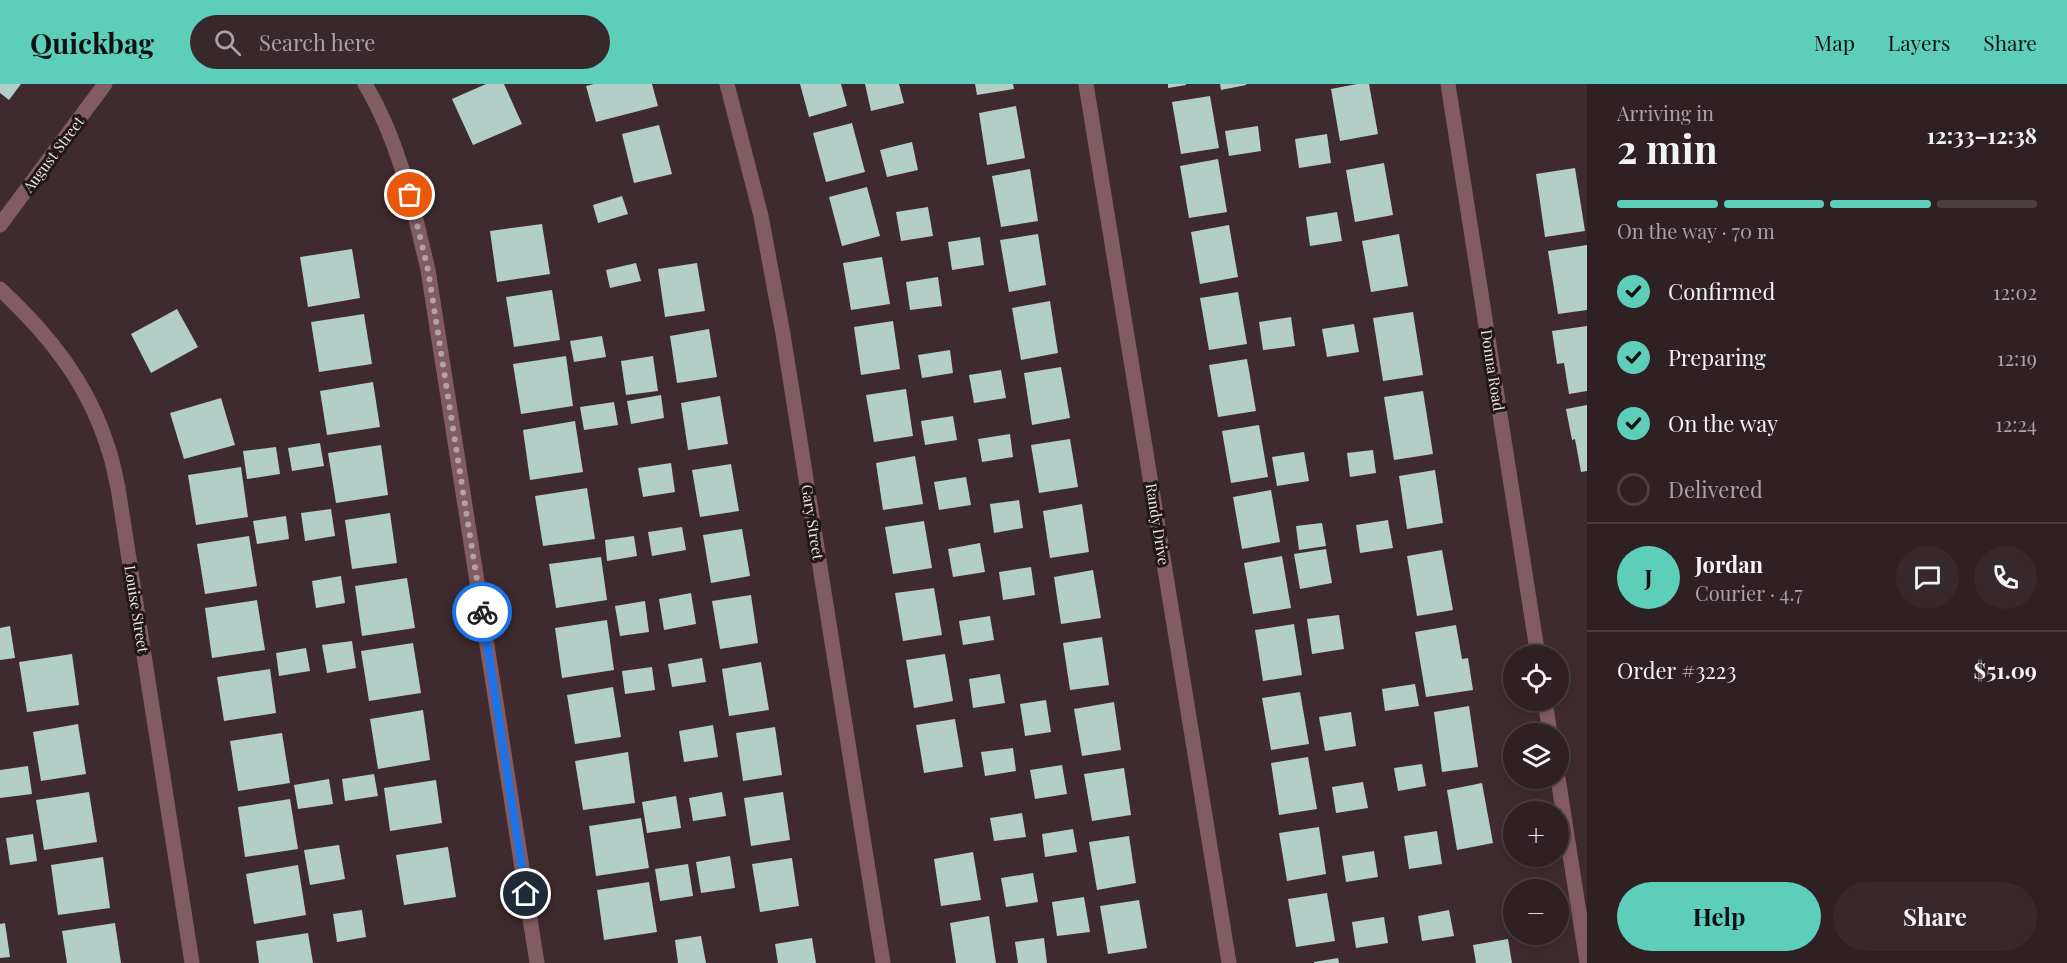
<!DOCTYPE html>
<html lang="en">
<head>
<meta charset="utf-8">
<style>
  body { margin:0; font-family:"Playfair Display",serif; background:#37282b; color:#f1f3f6; height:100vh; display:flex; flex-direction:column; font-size:22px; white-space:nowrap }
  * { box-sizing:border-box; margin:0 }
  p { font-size:20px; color:#a7a3a6 }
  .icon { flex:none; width:33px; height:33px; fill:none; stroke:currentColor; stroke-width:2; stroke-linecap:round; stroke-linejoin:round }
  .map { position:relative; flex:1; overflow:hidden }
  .details { display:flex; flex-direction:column; background:#2f2023; width:480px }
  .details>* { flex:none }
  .buttons { position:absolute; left:1503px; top:561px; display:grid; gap:12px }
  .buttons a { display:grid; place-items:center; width:66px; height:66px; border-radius:50%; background:#2f2023; box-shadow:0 3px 9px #0003,0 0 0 2px #4a3e41; font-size:30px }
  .pin { position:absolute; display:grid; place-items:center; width:51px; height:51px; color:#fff; margin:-26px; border:3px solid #fff; border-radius:50%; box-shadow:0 2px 6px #0007 }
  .courier { position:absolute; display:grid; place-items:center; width:60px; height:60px; margin:-30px; border:4px solid #1a73e8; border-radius:50%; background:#fff; color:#222; box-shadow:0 2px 8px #0007 }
  .summary em { font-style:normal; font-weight:700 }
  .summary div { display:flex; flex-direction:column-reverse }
  .summary { display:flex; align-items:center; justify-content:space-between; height:102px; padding:0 30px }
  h1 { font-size:39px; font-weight:700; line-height:45px }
  .bar { display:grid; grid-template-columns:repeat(4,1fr); gap:9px 6px; align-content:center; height:72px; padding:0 30px }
  .bar i { height:8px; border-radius:4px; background:#4a3e41 }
  .bar .on { background:#5cceba }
  .bar p { grid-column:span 4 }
  .line { display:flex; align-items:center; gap:15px; padding:0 30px; border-top:2px solid #4a3e41 }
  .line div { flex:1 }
  .round { display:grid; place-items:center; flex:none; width:63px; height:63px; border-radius:32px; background:#37282b }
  ol { padding:0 30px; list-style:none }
  li { display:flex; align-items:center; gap:18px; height:66px }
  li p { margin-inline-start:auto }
  li .icon { padding:6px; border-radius:50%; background:#5cceba; color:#111; stroke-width:4 }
  li:last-child { color:#a7a3a6 }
  li i { width:33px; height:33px; border:3px solid #4a3e41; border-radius:50% }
  .cta { display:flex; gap:12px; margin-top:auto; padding:12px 30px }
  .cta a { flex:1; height:69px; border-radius:36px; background:#5cceba; color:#111; font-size:24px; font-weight:700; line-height:69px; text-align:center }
  .cta a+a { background:#37282b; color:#f1f3f6 }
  header { display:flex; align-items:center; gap:36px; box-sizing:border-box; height:84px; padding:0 30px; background:#5cceba; color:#111 }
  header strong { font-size:28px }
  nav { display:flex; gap:33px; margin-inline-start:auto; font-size:21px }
  .search { width:420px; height:54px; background:#37282b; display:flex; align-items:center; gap:15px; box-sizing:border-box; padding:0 21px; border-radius:33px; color:#a7a3a6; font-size:22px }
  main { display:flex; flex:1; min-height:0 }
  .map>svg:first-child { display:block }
  .building { fill:#b3cdc7 }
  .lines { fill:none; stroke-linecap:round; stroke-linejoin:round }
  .minor { stroke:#825c63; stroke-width:15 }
  .done { stroke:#b1a2a5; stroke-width:6; stroke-dasharray:0 10.8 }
  .route { stroke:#1a73e8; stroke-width:8 }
  .labels { text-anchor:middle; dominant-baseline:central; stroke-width:6; stroke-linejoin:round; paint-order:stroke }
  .street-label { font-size:15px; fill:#efe2e4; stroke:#201718 }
</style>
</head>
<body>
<header>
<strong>Quickbag</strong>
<div class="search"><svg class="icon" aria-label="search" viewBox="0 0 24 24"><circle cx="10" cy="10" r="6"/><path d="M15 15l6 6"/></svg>Search here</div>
<nav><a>Map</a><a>Layers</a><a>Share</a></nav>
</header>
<main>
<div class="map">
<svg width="1587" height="879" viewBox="0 0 1587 879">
  <rect width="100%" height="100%" fill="#3f2b2f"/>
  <g class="building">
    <path d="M0,0H21L9,16L0,9Z"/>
    <path d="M486,0H504L522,40L473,61L452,15Z"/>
    <path d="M594,0H652L658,22L596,38L586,2Z"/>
    <path d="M800,0H841L847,22L809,33Z"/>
    <path d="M865,0H899L904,19L871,27Z"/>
    <path d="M975,0H1013L1014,5L977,11Z"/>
    <path d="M1168,0H1186V1L1168,4Z"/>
    <path d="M1220,0H1246V1L1221,6Z"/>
    <path d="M1357,0H1369L1378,50L1340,57L1331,5Z"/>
    <path d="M1210,12L1219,64L1181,70L1172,18Z"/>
    <path d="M1016,22L1025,74L987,81L979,29Z"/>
    <path d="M852,39L865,88L826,98L813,49Z"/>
    <path d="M659,41L672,90L634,99L622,50Z"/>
    <path d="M1258,42L1261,67L1229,72L1225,47Z"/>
    <path d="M1327,50L1331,79L1299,84L1295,55Z"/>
    <path d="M912,58L918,86L887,93L880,66Z"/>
    <path d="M1218,75L1227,128L1189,134L1180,82Z"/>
    <path d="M1384,79L1393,131L1355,138L1346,86Z"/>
    <path d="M1575,84L1585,147L1545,153L1536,90Z"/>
    <path d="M1030,85L1038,137L1001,143L992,92Z"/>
    <path d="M867,103L880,152L842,162L829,113Z"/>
    <path d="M622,112L628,130L598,139L593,121Z"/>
    <path d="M928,123L933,152L901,157L896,128Z"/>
    <path d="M1337,128L1342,157L1310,162L1306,133Z"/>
    <path d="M542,140L550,190L497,198L490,147Z"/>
    <path d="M1229,141L1238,193L1200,200L1191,148Z"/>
    <path d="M1038,150L1046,201L1009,208L1000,156Z"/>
    <path d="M1399,150L1408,202L1371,208L1362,157Z"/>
    <path d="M980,153L984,181L952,186L948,158Z"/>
    <path d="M1587,161V226L1558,230L1548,167Z"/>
    <path d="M352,165L360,214L308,223L300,173Z"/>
    <path d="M882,173L890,220L851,226L843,179Z"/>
    <path d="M636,179L641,197L610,204L606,186Z"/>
    <path d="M697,179L705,227L665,233L658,185Z"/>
    <path d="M938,193L942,222L910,226L906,198Z"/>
    <path d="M552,206L560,256L514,263L506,213Z"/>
    <path d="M1238,208L1247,260L1209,266L1200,214Z"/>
    <path d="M1050,217L1058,269L1021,276L1012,224Z"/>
    <path d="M177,225L198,263L151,289L131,250Z"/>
    <path d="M1413,228L1423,291L1383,297L1373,234Z"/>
    <path d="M364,230L372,280L319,288L311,238Z"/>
    <path d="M1291,233L1295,262L1263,266L1259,238Z"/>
    <path d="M893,237L900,285L861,291L854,243Z"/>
    <path d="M1354,240L1359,268L1327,273L1322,245Z"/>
    <path d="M1587,242V307L1569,310L1564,279L1557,280L1552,247Z"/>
    <path d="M709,245L717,293L677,299L670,252Z"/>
    <path d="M602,252L606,273L574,278L570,257Z"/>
    <path d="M950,266L953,289L922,294L918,271Z"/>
    <path d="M566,272L573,322L521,330L513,280Z"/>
    <path d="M653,272L658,307L626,311L621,277Z"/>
    <path d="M1247,275L1256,327L1218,333L1209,281Z"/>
    <path d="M1061,283L1070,334L1032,341L1024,289Z"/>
    <path d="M1001,286L1006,314L974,319L969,291Z"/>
    <path d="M373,298L380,343L327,351L320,307Z"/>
    <path d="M906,305L913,352L874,358L866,311Z"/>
    <path d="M1423,307L1433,370L1394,376L1384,313Z"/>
    <path d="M661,311L664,334L631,340L627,317Z"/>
    <path d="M720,312L728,360L688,366L681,319Z"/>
    <path d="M221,314L235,361L184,375L170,329Z"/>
    <path d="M614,318L618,341L584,346L580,323Z"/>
    <path d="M1587,321V387L1581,388L1575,355L1572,356L1566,325Z"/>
    <path d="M953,332L957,356L925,361L921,337Z"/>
    <path d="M575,337L583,388L530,396L523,346Z"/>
    <path d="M1259,341L1268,393L1231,399L1222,347Z"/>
    <path d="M1010,350L1013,373L982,378L978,355Z"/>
    <path d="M1070,355L1078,403L1039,409L1031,361Z"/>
    <path d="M320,359L324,382L292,387L288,364Z"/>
    <path d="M381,361L388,411L336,419L328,369Z"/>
    <path d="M276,363L280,390L247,395L243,367Z"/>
    <path d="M1373,366L1376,389L1350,393L1347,369Z"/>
    <path d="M1304,368L1309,397L1277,402L1272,373Z"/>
    <path d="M915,372L923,420L883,426L876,379Z"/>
    <path d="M671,379L675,408L643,413L638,384Z"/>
    <path d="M731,380L739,427L700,433L692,386Z"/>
    <path d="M241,383L248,433L196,441L188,391Z"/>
    <path d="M1435,386L1443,439L1407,445L1399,392Z"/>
    <path d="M966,393L971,421L939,426L934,398Z"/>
    <path d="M587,404L595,455L543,462L535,412Z"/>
    <path d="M1271,406L1280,458L1242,465L1233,413Z"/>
    <path d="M1019,416L1023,444L994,449L990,420Z"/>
    <path d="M1082,420L1089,468L1050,474L1043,427Z"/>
    <path d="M331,425L335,452L305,457L301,429Z"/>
    <path d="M390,429L397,479L352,485L345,436Z"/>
    <path d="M286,432L289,455L257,460L253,437Z"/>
    <path d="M1388,436L1393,464L1360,469L1356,441Z"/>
    <path d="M924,437L932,484L893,490L885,443Z"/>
    <path d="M1322,439L1326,462L1299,466L1296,442Z"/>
    <path d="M682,443L686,466L652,472L648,448Z"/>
    <path d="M742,445L750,492L711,499L703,451Z"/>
    <path d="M249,452L257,502L205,510L197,460Z"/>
    <path d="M634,452L637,472L607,477L605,456Z"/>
    <path d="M980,459L985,488L953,493L948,465Z"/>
    <path d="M1326,465L1332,499L1300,505L1294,470Z"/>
    <path d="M1442,466L1453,526L1417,532L1407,472Z"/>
    <path d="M1282,472L1291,524L1253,530L1244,479Z"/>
    <path d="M601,473L607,516L556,524L549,480Z"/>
    <path d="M1031,483L1035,511L1003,516L999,488Z"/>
    <path d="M1093,486L1101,534L1061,540L1054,493Z"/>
    <path d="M341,492L345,519L316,524L312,497Z"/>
    <path d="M407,494L415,544L362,552L355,502Z"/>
    <path d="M934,504L942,551L903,557L895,509Z"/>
    <path d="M691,509L696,540L664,546L659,515Z"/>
    <path d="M751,511L758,559L720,565L712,517Z"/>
    <path d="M257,516L265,566L212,574L205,524Z"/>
    <path d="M645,517L649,548L620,552L615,522Z"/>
    <path d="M1339,531L1344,565L1312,570L1307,535Z"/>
    <path d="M990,532L994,556L963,561L959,537Z"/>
    <path d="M607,536L614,586L562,594L555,544Z"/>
    <path d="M1294,540L1302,591L1263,597L1255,546Z"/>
    <path d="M1456,541L1462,575L1468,574L1473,606L1426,613L1415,548Z"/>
    <path d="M10,542L15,574L0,576V544Z"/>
    <path d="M1102,553L1109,601L1070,606L1063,559Z"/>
    <path d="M352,557L356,584L327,589L322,561Z"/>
    <path d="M413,559L421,609L369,617L361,567Z"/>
    <path d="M306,564L310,587L279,592L276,569Z"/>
    <path d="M72,570L79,621L27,628L19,578Z"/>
    <path d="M945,570L953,617L914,624L906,576Z"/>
    <path d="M702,574L706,598L672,603L668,580Z"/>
    <path d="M761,578L769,626L729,632L722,585Z"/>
    <path d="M652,583L655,606L625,610L622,587Z"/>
    <path d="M270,585L276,629L224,637L217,593Z"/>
    <path d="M1000,590L1005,619L973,624L969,595Z"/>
    <path d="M1415,600L1419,622L1385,627L1382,605Z"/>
    <path d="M613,603L621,653L575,660L567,611Z"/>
    <path d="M1300,608L1309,660L1271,666L1262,614Z"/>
    <path d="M1046,616L1051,648L1025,652L1020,620Z"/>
    <path d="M1114,618L1121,666L1082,672L1074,625Z"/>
    <path d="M1469,622L1478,683L1442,688L1434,628Z"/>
    <path d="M423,626L430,676L378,685L370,635Z"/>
    <path d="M1351,628L1356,662L1325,667L1319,633Z"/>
    <path d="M955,635L963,683L924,689L916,641Z"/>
    <path d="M78,640L86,690L41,697L33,648Z"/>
    <path d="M713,641L718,673L684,678L679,647Z"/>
    <path d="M775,643L782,691L743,697L736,649Z"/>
    <path d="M282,649L290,699L238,707L230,657Z"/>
    <path d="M1013,664L1016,687L985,692L981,668Z"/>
    <path d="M628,668L635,719L583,726L575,677Z"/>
    <path d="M1308,673L1317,725L1279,731L1271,679Z"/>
    <path d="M1422,680L1426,702L1398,707L1394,684Z"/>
    <path d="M1062,681L1067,710L1035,715L1030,686Z"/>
    <path d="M28,682L32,710L0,714V686Z"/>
    <path d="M1124,684L1131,731L1092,737L1084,690Z"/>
    <path d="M374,690L378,712L345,717L342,695Z"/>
    <path d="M329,695L333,720L298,725L294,701Z"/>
    <path d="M436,696L442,739L390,747L384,704Z"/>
    <path d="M1363,698L1368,724L1336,729L1332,703Z"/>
    <path d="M1482,699L1493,759L1457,766L1447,706Z"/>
    <path d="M89,708L97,758L44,766L36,716Z"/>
    <path d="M722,708L726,732L693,737L689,714Z"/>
    <path d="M783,708L790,756L751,762L744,714Z"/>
    <path d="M676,712L681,744L647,749L642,718Z"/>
    <path d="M290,715L298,765L245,773L238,723Z"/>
    <path d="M1022,729L1026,753L994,757L990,734Z"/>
    <path d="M641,734L649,784L596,792L589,742Z"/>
    <path d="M1319,743L1326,790L1287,797L1279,749Z"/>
    <path d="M1073,745L1077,768L1045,773L1042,750Z"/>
    <path d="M1437,747L1442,780L1409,785L1404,752Z"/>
    <path d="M33,750L37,777L10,781L6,754Z"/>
    <path d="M1129,752L1136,799L1097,806L1089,758Z"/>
    <path d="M339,761L345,795L310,801L304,766Z"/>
    <path d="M448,763L456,813L404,821L396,771Z"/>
    <path d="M1374,767L1378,793L1346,798L1342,772Z"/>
    <path d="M973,768L981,816L941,822L934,775Z"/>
    <path d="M730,772L735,804L701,809L696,778Z"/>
    <path d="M103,773L110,824L58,831L51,781Z"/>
    <path d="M792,774L799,822L760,828L752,780Z"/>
    <path d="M688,780L693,812L660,817L655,785Z"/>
    <path d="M298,781L306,831L254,840L246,790Z"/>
    <path d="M1033,789L1038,818L1006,823L1001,794Z"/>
    <path d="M649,798L657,848L604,856L597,806Z"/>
    <path d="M1327,809L1335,857L1296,863L1288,815Z"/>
    <path d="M1084,813L1090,848L1057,852L1052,818Z"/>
    <path d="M1139,816L1147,864L1108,870L1100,822Z"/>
    <path d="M362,826L366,853L337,858L333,830Z"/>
    <path d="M1449,826L1454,852L1422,857L1418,832Z"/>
    <path d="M989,832L996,879H956L950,839Z"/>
    <path d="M1384,833L1388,859L1356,864L1352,838Z"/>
    <path d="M5,839L10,873L0,874V840Z"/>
    <path d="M115,839L121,879H67L62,847Z"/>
    <path d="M308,849L313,879H259L256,857Z"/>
    <path d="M701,852L706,879H678L675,856Z"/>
    <path d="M812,854L816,879H778L775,860Z"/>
    <path d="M1044,854L1047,879H1018L1015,858Z"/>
    <path d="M1508,855L1512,879H1476L1473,861Z"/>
    <path d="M1338,874L1339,879H1314V878Z"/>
  </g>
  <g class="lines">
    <g class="minor">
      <path d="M365,0C399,57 413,122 428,186L537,879"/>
      <path d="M727,0L761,132L783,250L883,879"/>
      <path d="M1086,0L1229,879"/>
      <path d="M1448,0L1538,572"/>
      <path d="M0,141L105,0"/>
      <path d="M0,205C49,251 88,299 108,364C113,377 115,391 118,404L192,879"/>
      <path d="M1545,616L1550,650"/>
      <path d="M1558,694L1587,879"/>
    </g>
  </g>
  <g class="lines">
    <path class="done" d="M410,111L428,186L482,528"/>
    <path class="route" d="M482,528L526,810"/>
  </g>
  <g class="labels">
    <g class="street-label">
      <text transform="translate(53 70) rotate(-53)">August Street</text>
      <text transform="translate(1493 286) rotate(81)">Donna Road</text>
      <text transform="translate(813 438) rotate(81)">Gary Street</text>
      <text transform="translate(1158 440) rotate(81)">Randy Drive</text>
      <text transform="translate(137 525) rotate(81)">Louise Street</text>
    </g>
  </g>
</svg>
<div class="buttons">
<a><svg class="icon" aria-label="locate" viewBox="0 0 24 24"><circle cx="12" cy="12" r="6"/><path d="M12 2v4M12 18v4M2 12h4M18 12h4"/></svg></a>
<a><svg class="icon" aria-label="layers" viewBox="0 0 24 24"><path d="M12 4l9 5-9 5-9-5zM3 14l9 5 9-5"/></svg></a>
<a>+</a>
<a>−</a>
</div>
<div class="pin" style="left:410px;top:111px;background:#ea580c"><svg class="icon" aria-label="bag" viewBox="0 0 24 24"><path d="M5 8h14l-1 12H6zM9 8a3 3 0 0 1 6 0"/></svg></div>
<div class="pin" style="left:526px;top:810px;background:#1f2937"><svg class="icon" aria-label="home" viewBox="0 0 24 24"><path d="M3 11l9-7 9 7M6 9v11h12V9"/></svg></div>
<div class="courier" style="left:482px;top:528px"><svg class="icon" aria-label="bike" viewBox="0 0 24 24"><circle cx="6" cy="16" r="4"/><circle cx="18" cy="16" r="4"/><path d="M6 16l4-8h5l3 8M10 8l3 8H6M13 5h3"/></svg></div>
</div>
<section class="details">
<div class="summary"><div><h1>2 min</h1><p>Arriving in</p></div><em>12:33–12:38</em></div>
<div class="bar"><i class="on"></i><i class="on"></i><i class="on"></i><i></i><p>On the way · 70 m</p></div>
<ol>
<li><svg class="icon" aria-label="check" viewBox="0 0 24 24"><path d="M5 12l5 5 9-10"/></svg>Confirmed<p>12:02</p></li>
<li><svg class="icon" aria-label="check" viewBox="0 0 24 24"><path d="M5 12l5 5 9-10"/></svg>Preparing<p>12:19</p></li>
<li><svg class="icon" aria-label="check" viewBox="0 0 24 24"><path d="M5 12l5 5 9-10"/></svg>On the way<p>12:24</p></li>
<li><i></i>Delivered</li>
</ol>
<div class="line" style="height:108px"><b class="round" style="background:#5cceba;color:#111">J</b><div><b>Jordan</b><p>Courier · 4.7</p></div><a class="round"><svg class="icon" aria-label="chat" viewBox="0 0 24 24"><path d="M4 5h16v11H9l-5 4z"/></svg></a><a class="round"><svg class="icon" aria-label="phone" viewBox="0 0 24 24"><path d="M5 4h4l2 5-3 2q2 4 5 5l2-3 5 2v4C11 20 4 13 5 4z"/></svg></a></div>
<div class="line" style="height:78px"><div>Order #3223</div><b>$51.09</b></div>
<div class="cta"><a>Help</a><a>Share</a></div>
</section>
</main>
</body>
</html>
